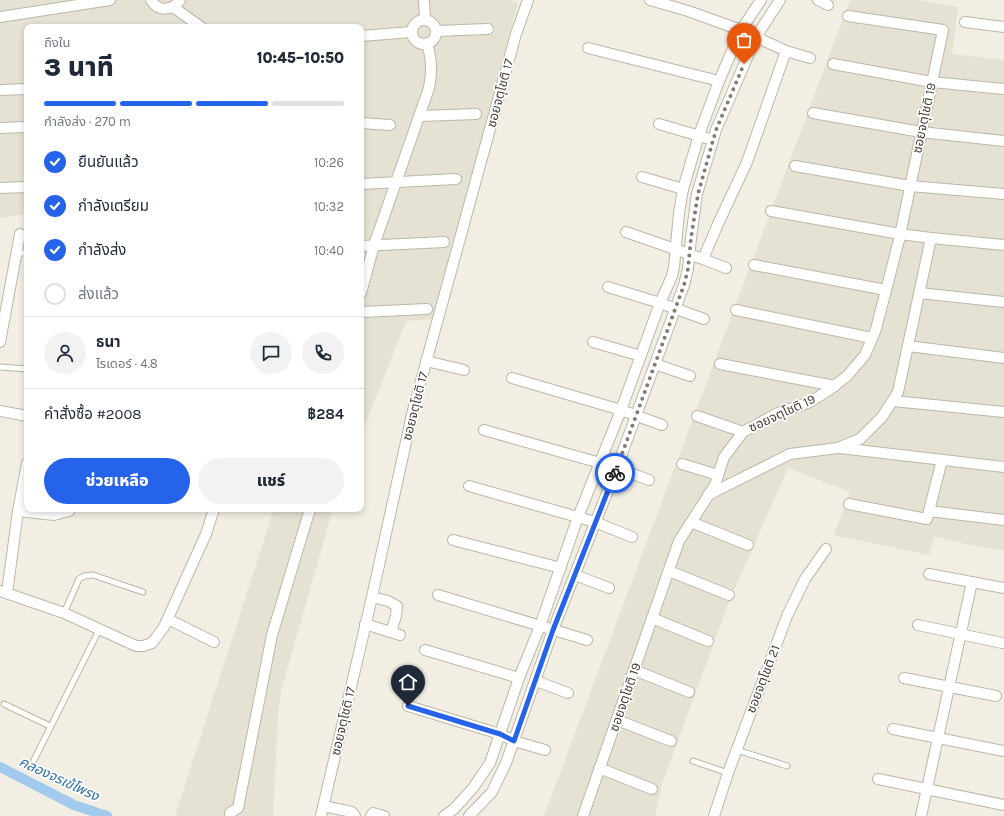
<!DOCTYPE html>
<html lang="th">
<head>
<meta charset="utf-8">
<style>
  body { margin:0; font-family:Karla,"Noto Sans Thai",sans-serif; background:#f2f2f3; color:#1f2937; height:100vh; display:flex; flex-direction:column; font-size:15px; white-space:nowrap }
  * { box-sizing:border-box; margin:0 }
  p { font-size:13px; color:#747a83 }
  .icon { flex:none; width:22px; height:22px; fill:none; stroke:currentColor; stroke-width:2; stroke-linecap:round; stroke-linejoin:round }
  .map { position:relative; flex:1; overflow:hidden }
  .side { position:absolute; left:24px; top:24px; width:340px; height:488px; display:flex; flex-direction:column; background:#fff; border-radius:8px; box-shadow:0 2px 6px #0003 }
  .side>* { flex:none }
  .pin { position:absolute; display:grid; place-items:center; width:34px; height:34px; color:#fff; margin:-41px -17px; border-radius:50% 50% 50% 0; rotate:-45deg; box-shadow:0 0 4px #0007 }
  .pin .icon { rotate:45deg }
  .courier { position:absolute; display:grid; place-items:center; width:40px; height:40px; margin:-20px; border:3px solid #2563eb; border-radius:50%; background:#fff; color:#222; box-shadow:0 1px 5px #0007 }
  .headline em { font-style:normal; font-weight:800 }
  .headline div { display:flex; flex-direction:column-reverse }
  .headline { display:flex; align-items:center; justify-content:space-between; height:68px; padding:0 20px }
  h1 { font-size:26px; font-weight:800; line-height:30px }
  .bar { display:grid; grid-template-columns:repeat(4,1fr); gap:6px 4px; align-content:center; height:48px; padding:0 20px }
  .bar i { height:5px; border-radius:3px; background:#e0e1e3 }
  .bar .current { background:#2563eb }
  .bar p { grid-column:span 4 }
  .line { display:flex; align-items:center; gap:10px; padding:0 20px; border-top:1px solid #e0e1e3 }
  .line div { flex:1 }
  .round { display:grid; place-items:center; flex:none; width:42px; height:42px; border-radius:21px; background:#f2f2f3 }
  ol { padding:0 20px; list-style:none }
  li { display:flex; align-items:center; gap:12px; height:44px }
  li p { margin-inline-start:auto }
  li .icon { padding:4px; border-radius:50%; background:#2563eb; color:#fff; stroke-width:4 }
  li:last-child { color:#747a83 }
  li i { width:22px; height:22px; border:2px solid #e0e1e3; border-radius:50% }
  .action { display:flex; gap:8px; margin-top:auto; padding:8px 20px }
  .action a { flex:1; height:46px; border-radius:24px; background:#2563eb; color:#fff; font-size:16px; font-weight:800; line-height:46px; text-align:center }
  .action a+a { background:#f2f2f3; color:#1f2937 }
  .map>svg:first-child { display:block }
  .residential { fill:#e5e1d3 }
  .lines { fill:none; stroke-linecap:round; stroke-linejoin:round }
  .canal { stroke:#a2caed; stroke-width:10 }
  .lane-casing { stroke:#bdb7a7; stroke-width:7 }
  .street-casing { stroke:#bdb7a7; stroke-width:12 }
  .lane { stroke:#fff; stroke-width:5 }
  .street { stroke:#fff; stroke-width:10 }
  .done { stroke:#807c72; stroke-width:4; stroke-dasharray:0 7.2 }
  .route { stroke:#2563eb; stroke-width:5 }
  .labels { text-anchor:middle; dominant-baseline:central; stroke-width:3.5; stroke-linejoin:round; paint-order:stroke }
  .street-label { font-size:13px; fill:#433f34; stroke:#fff }
  .water-label { font-size:14px; font-style:italic; fill:#3270ab; stroke:#fff }
</style>
</head>
<body>
<div class="map">
<svg width="1004" height="816" viewBox="0 0 1004 816">
  <rect width="100%" height="100%" fill="#f2eee4"/>
  <g class="residential">
    <path d="M0,0H509L518,3L433,319L406,321L361,435V27H27V214L0,218Z"/>
    <path d="M850,0H919L958,7L952,54L1004,60V550L970,545L934,536L929,555L834,535L850,492L788,468L729,602L662,784L655,816H544Z"/>
    <path d="M274,509H333L281,691L278,714L273,816H175Z"/>
  </g>
  <g class="lines">
    <path class="canal" d="M0,767L74,805L107,816"/>
    <defs>
      <g id="lane">
        <path d="M16,253H27"/>
        <path d="M0,367L27,369"/>
        <path d="M64,613L79,579L84,576L93,575L143,592"/>
        <path d="M4,704L50,726"/>
        <path d="M737,750L787,766"/>
        <path d="M34,760L99,630"/>
        <path d="M693,761L728,773"/>
      </g>
      <g id="street">
        <path d="M151,0C158,12 172,11 180,0"/>
        <path d="M424,0L425,20"/>
        <path d="M650,0L688,11L741,30L786,51L810,58"/>
        <path d="M818,0L828,5"/>
        <path d="M173,7L201,27"/>
        <path d="M0,17L110,0"/>
        <circle cx="424" cy="32" r="12"/>
        <path d="M965,22L1004,27"/>
        <path d="M436,31L488,29"/>
        <path d="M361,36L412,32"/>
        <path d="M588,48L719,81"/>
        <path d="M833,64L932,82L1004,89"/>
        <path d="M0,90L27,89"/>
        <path d="M813,113L921,132L1004,141"/>
        <path d="M420,116L476,114"/>
        <path d="M361,123L390,125"/>
        <path d="M659,124L713,140"/>
        <path d="M0,128L27,127"/>
        <path d="M795,166L910,186L1004,194"/>
        <path d="M642,177L683,189"/>
        <path d="M361,184L456,179"/>
        <path d="M0,188L27,187"/>
        <path d="M626,232L703,259L718,224L747,162L786,51"/>
        <path d="M931,238L1004,245"/>
        <path d="M361,246L444,242"/>
        <path d="M703,259L726,268"/>
        <path d="M754,265L886,290"/>
        <path d="M608,287L660,303L704,319"/>
        <path d="M361,293L374,245L429,88C432,69 432,61 427,43"/>
        <path d="M919,293L1004,302"/>
        <path d="M736,310L872,338"/>
        <path d="M361,312L427,309"/>
        <path d="M0,342L20,234"/>
        <path d="M593,342L641,356"/>
        <path d="M908,346L1004,358"/>
        <path d="M426,361L464,370"/>
        <path d="M655,364L690,376"/>
        <path d="M720,364L835,386"/>
        <path d="M512,378L621,410L662,425"/>
        <path d="M893,401L1004,412"/>
        <path d="M0,411L27,416"/>
        <path d="M697,416L743,432"/>
        <path d="M484,430L600,463"/>
        <path d="M840,448L1004,467"/>
        <path d="M682,464L718,475"/>
        <path d="M617,468L649,480"/>
        <path d="M469,486L595,522L632,537"/>
        <path d="M708,495L790,454L838,448L860,439L882,417L898,392L931,238L900,234L771,211"/>
        <path d="M849,504L927,519L942,460"/>
        <path d="M18,511L54,515L69,511V509"/>
        <path d="M929,511L1004,520"/>
        <path d="M691,522L748,545"/>
        <path d="M453,540L561,568"/>
        <path d="M669,571L729,595"/>
        <path d="M929,574L1004,588"/>
        <path d="M575,575L609,588"/>
        <path d="M0,591L64,613L136,646H143L152,643L164,627L206,534L214,509"/>
        <path d="M7,593L18,511L27,463"/>
        <path d="M438,595L587,640"/>
        <path d="M372,597L388,601L397,606L396,616L391,632"/>
        <path d="M652,618L708,641"/>
        <path d="M168,619L214,642"/>
        <path d="M365,624L400,635"/>
        <path d="M918,625L1002,643"/>
        <path d="M425,650L519,678"/>
        <path d="M634,670L689,692"/>
        <path d="M904,678L996,696"/>
        <path d="M536,681L568,693"/>
        <path d="M408,706L500,734L514,741L545,750"/>
        <path d="M617,720L671,741"/>
        <path d="M893,729L1004,751"/>
        <path d="M599,768L652,789"/>
        <path d="M878,779L1004,805"/>
        <path d="M323,806L352,812L355,816"/>
        <path d="M230,816V813L238,808L272,635L310,509"/>
        <path d="M321,816L372,597L413,410L516,34L528,0"/>
        <path d="M371,816L373,813L384,816"/>
        <path d="M444,816L454,809L473,788L490,763L519,678L540,626L578,517L621,410L660,303L672,276L674,267L679,213L683,189L699,135L719,81L741,30L761,0"/>
        <path d="M469,816L492,792L506,763L553,630L616,470L684,285L688,269L691,238L697,194L716,130L756,37L780,0"/>
        <path d="M583,816L679,541L715,485L724,457L743,432L778,413L810,402L829,390L847,376L865,355L876,329L899,240L943,30L848,16"/>
        <path d="M714,816L728,773L787,616L805,579L826,549"/>
        <path d="M921,816L972,582"/>
      </g>
    </defs>
    <use href="#lane" class="lane-casing"/>
    <use href="#street" class="street-casing"/>
    <use href="#lane" class="lane"/>
    <use href="#street" class="street"/>
  </g>
  <g class="lines">
    <path class="done" d="M615,473L684,285L688,269L691,238L698,194L716,130L744,64"/>
    <path class="route" d="M408,706L500,734L514,741L553,630L615,473"/>
  </g>
  <g class="labels">
    <g class="street-label">
      <text transform="translate(500 93) rotate(-75)">ซอยจตุโชติ 17</text>
      <text transform="translate(924 118) rotate(-78)">ซอยจตุโชติ 19</text>
      <text transform="translate(415 406) rotate(-76)">ซอยจตุโชติ 17</text>
      <text transform="translate(782 413) rotate(-25)">ซอยจตุโชติ 19</text>
      <text transform="translate(763 679) rotate(-69)">ซอยจตุโชติ 21</text>
      <text transform="translate(625 697) rotate(-71)">ซอยจตุโชติ 19</text>
      <text transform="translate(343 721) rotate(-77)">ซอยจตุโชติ 17</text>
    </g>
    <g class="water-label">
      <text transform="translate(59 779) rotate(25)">คลองจรเข้โพรง</text>
    </g>
  </g>
</svg>
<div class="pin" style="left:744px;top:64px;background:#ea580c"><svg class="icon" aria-label="bag" viewBox="0 0 24 24"><path d="M5 8h14l-1 12H6zM9 8a3 3 0 0 1 6 0"/></svg></div>
<div class="pin" style="left:408px;top:706px;background:#1f2937"><svg class="icon" aria-label="home" viewBox="0 0 24 24"><path d="M3 11l9-7 9 7M6 9v11h12V9"/></svg></div>
<div class="courier" style="left:615px;top:473px"><svg class="icon" aria-label="bike" viewBox="0 0 24 24"><circle cx="6" cy="16" r="4"/><circle cx="18" cy="16" r="4"/><path d="M6 16l4-8h5l3 8M10 8l3 8H6M13 5h3"/></svg></div>
<section class="side">
<div class="headline"><div><h1>3 นาที</h1><p>ถึงใน</p></div><em>10:45–10:50</em></div>
<div class="bar"><i class="current"></i><i class="current"></i><i class="current"></i><i></i><p>กำลังส่ง · 270 m</p></div>
<ol>
<li><svg class="icon" aria-label="check" viewBox="0 0 24 24"><path d="M5 12l5 5 9-10"/></svg>ยืนยันแล้ว<p>10:26</p></li>
<li><svg class="icon" aria-label="check" viewBox="0 0 24 24"><path d="M5 12l5 5 9-10"/></svg>กำลังเตรียม<p>10:32</p></li>
<li><svg class="icon" aria-label="check" viewBox="0 0 24 24"><path d="M5 12l5 5 9-10"/></svg>กำลังส่ง<p>10:40</p></li>
<li><i></i>ส่งแล้ว</li>
</ol>
<div class="line" style="height:72px"><a class="round"><svg class="icon" aria-label="person" viewBox="0 0 24 24"><circle cx="12" cy="8" r="4"/><path d="M4 21q1-7 8-7t8 7"/></svg></a><div><b>ธนา</b><p>ไรเดอร์ · 4.8</p></div><a class="round"><svg class="icon" aria-label="chat" viewBox="0 0 24 24"><path d="M4 5h16v11H9l-5 4z"/></svg></a><a class="round"><svg class="icon" aria-label="phone" viewBox="0 0 24 24"><path d="M5 4h4l2 5-3 2q2 4 5 5l2-3 5 2v4C11 20 4 13 5 4z"/></svg></a></div>
<div class="line" style="height:52px"><div>คำสั่งซื้อ #2008</div><b>฿284</b></div>
<div class="action"><a>ช่วยเหลือ</a><a>แชร์</a></div>
</section>
</div>
</body>
</html>
